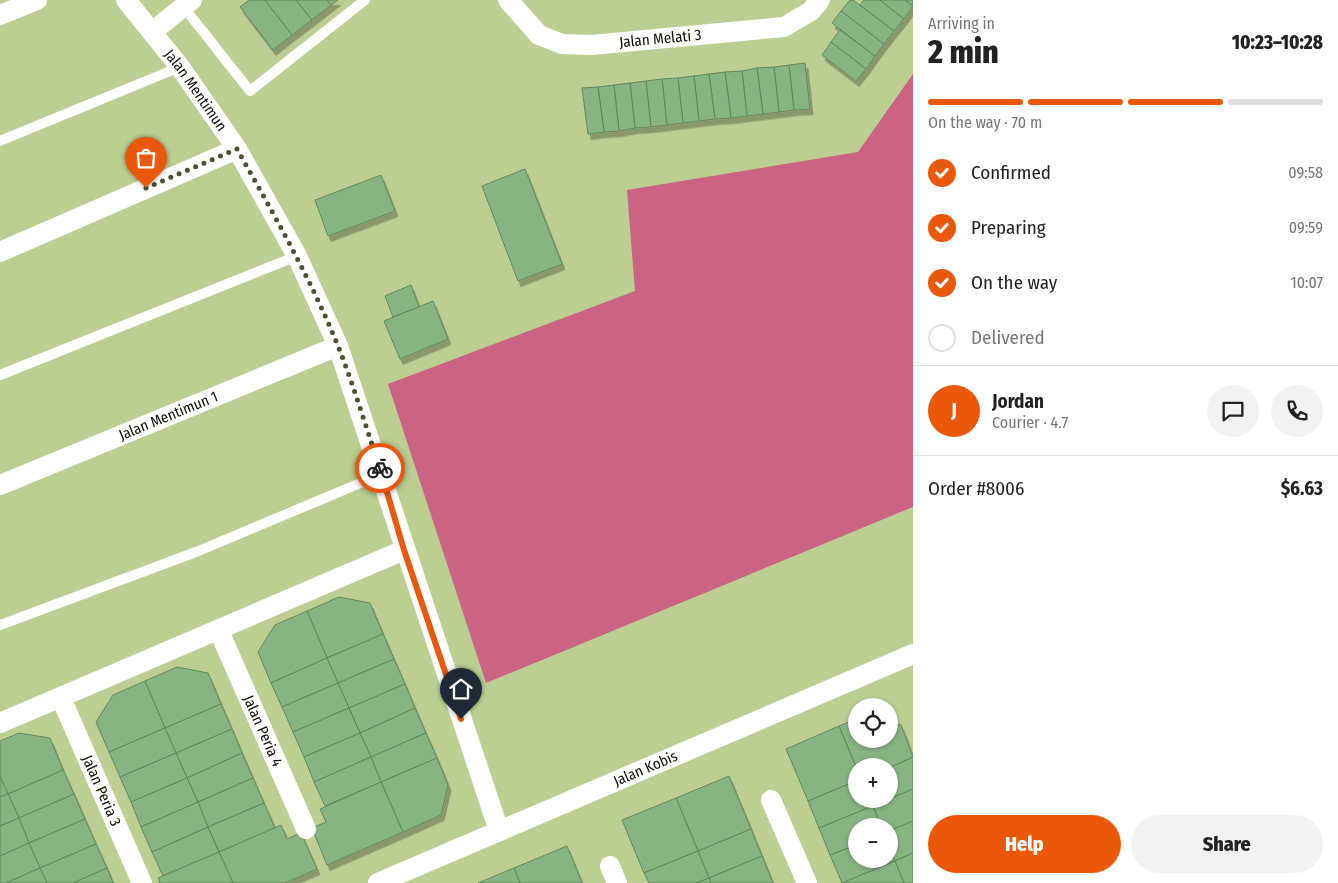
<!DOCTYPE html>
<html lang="en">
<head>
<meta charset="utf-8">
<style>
  body { margin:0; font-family:"Fira Sans Condensed",sans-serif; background:#f2f2f2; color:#222; height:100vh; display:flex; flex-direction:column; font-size:19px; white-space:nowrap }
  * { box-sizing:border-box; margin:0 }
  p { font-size:16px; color:#767676 }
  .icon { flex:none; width:28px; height:28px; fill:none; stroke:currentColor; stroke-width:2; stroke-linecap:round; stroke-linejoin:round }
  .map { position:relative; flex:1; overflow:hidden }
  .sheet { display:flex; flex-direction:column; background:#fff; width:425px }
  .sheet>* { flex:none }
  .tools { position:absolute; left:848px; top:698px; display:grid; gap:10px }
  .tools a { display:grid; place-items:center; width:50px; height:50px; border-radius:50%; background:#fff; box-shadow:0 1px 4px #0004; font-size:25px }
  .pin { position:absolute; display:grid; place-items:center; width:42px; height:42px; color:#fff; margin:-51px -21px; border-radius:50% 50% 50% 0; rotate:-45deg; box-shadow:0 0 5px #0007 }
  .pin .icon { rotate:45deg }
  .courier { position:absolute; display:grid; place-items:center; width:50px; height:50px; margin:-25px; border:4px solid #ea580c; border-radius:50%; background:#fff; color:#222; box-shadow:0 1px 6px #0007 }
  .headline em { font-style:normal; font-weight:800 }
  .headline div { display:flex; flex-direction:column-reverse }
  .headline { display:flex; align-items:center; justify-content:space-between; height:85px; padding:0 15px }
  h1 { font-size:32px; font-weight:800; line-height:38px }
  .bar { display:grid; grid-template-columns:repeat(4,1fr); gap:8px 5px; align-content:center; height:60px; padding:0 15px }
  .bar i { height:6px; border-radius:4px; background:#e0e0e0 }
  .bar .active { background:#ea580c }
  .bar p { grid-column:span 4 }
  .line { display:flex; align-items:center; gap:12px; padding:0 15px; border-top:1px solid #e0e0e0 }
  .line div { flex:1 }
  .round { display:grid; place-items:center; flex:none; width:52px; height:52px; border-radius:26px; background:#f2f2f2 }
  ol { padding:0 15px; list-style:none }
  li { display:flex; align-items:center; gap:15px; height:55px }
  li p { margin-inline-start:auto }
  li .icon { padding:5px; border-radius:50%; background:#ea580c; color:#fff; stroke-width:4 }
  li:last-child { color:#767676 }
  li i { width:28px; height:28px; border:2px solid #e0e0e0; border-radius:50% }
  .cta { display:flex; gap:10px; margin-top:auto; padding:10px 15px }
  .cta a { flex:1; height:58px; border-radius:30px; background:#ea580c; color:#fff; font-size:20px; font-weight:800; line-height:58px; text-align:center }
  .cta a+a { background:#f2f2f2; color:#222 }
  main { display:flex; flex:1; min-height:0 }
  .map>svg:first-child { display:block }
  .forest { fill:#cb6384 }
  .building { fill:#88b382; stroke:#60895a; filter:url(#shadow) }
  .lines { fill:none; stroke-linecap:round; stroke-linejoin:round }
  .lane { stroke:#fff; stroke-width:10 }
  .street { stroke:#fff; stroke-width:20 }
  .done { stroke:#495233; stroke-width:5; stroke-dasharray:0 9 }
  .route { stroke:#ea580c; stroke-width:6 }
  .labels { text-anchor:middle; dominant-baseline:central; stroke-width:5; stroke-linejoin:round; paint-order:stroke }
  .street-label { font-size:15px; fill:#0b1000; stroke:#c9db9d }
</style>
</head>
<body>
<main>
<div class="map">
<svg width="913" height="883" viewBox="0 0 913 883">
  <defs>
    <filter id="shadow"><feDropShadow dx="3" dy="5.5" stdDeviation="0" flood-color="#0004"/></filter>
  </defs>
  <rect width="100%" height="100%" fill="#bcce91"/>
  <path class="forest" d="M913,74V507L486,683L388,384L635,291L627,190L858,152Z"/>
  <g class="building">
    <path d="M249,0H265L292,35L273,50L240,7Z"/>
    <path d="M265,0H296L312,20L292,35Z"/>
    <path d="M296,0H327L331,5L312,20Z"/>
    <path d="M327,0H338L331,5Z"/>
    <path d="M850,0H853L894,31L884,44L841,11Z"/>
    <path d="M864,0H880L904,19L894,31L860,5Z"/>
    <path d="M880,0H905L913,6L904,19Z"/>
    <path d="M905,0H913V6Z"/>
    <path d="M841,11L884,44L875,56L832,23Z"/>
    <path d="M840,30L875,56L866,69L831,42Z"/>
    <path d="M831,42L866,69L856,81L822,55Z"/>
    <path d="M805,63L810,109L794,110L789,65Z"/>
    <path d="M789,65L794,110L779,112L774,67Z"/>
    <path d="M774,67L779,112L763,114L757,68Z"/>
    <path d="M757,68L763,114L747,116L742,71Z"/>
    <path d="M742,71L747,116L731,118L725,72Z"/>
    <path d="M725,72L731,118L715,119L709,74Z"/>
    <path d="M709,74L715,119L699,121L694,76Z"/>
    <path d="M694,76L699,121L683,123L678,78Z"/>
    <path d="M678,78L683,123L667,125L662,79Z"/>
    <path d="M662,79L667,125L651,127L646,81Z"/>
    <path d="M646,81L651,127L635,128L630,83Z"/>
    <path d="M630,83L635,128L619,131L614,85Z"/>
    <path d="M614,85L619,131L604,132L598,87Z"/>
    <path d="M598,87L604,132L588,134L582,88Z"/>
    <path d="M525,169L562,264L518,281L482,186Z"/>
    <path d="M381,175L395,211L328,236L315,200Z"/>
    <path d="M411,285L419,307L393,317L385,296Z"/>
    <path d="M433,301L448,339L400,359L384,321Z"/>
    <path d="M339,597L370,603L383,634L327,658L307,611Z"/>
    <path d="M307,611L327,658L271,683L258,652L275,625Z"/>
    <path d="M383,634L394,659L338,683L327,658Z"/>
    <path d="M327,658L338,683L282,707L271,683Z"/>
    <path d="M394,659L405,684L349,708L338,683Z"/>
    <path d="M177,667L208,673L221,704L165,728L145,681Z"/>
    <path d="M145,681L165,728L109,752L96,722L113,695Z"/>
    <path d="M338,683L349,708L293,732L282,707Z"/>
    <path d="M405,684L415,708L360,733L349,708Z"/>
    <path d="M221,704L232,729L176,753L165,728Z"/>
    <path d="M349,708L360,733L304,757L293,732Z"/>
    <path d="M415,708L426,733L371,757L360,733Z"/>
    <path d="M856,719V739H889V721L901,725L913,757L889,768L856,767L839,726Z"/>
    <path d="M839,726L856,767V781L808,801L786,749Z"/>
    <path d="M165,728L176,753L120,777L109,752Z"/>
    <path d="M232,729L242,753L187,778L176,753Z"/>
    <path d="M19,733L50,738L63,770L8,794L0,776V741Z"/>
    <path d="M360,733L371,757L314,782L304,757Z"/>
    <path d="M426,733L437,758L381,782L371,757Z"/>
    <path d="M176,753L187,778L131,802L120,777Z"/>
    <path d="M242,753L253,778L198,802L187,778Z"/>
    <path d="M371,757L381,782L325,806L314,782Z"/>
    <path d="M913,757V789L873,806L869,799H889V768Z"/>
    <path d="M437,758L448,785L441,815L403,832L381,782Z"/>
    <path d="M63,770L74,794L19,818L8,794Z"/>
    <path d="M0,776L8,794L0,797Z"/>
    <path d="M729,776L751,829L698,851L676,798Z"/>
    <path d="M187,778L198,802L141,827L131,802Z"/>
    <path d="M253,778L264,803L208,827L198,802Z"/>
    <path d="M856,781V799H869L873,806L819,828L808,801Z"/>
    <path d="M381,782L403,832L327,865L312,828L326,822L320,809Z"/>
    <path d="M913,789V821L889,831V826H881L873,806Z"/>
    <path d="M8,794L19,818L0,826V797Z"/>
    <path d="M74,794L85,819L29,843L19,818Z"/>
    <path d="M676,798L698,851L644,873L622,820Z"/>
    <path d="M198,802L208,827L152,852L141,827Z"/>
    <path d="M264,803L275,828L219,852L208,827Z"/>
    <path d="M873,806L881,826H856V845L830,855L819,828Z"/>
    <path d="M19,818L29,843L0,856V826Z"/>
    <path d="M85,819L96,844L40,868L29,843Z"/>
    <path d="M913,821V853L895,861L889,846V831Z"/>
    <path d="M281,825L287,839L301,833L317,869L285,883H233L219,852Z"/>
    <path d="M208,827L219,852L163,876L152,852Z"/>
    <path d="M751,829L762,856L709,878L698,851Z"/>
    <path d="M29,843L40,868L6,883H0V856Z"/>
    <path d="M96,844L107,868L73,883H47L40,868Z"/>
    <path d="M856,845V859H889V846L895,861L842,883L830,855Z"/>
    <path d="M567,846L582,883H520L514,868Z"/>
    <path d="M698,851L709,878L696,883H649L644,873Z"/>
    <path d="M219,852L233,883H160L158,878Z"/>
    <path d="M913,853V883H904L895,861Z"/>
    <path d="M762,856L773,883H711L709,878Z"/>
    <path d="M895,861L904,883H842Z"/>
    <path d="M40,868L47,883H6Z"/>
    <path d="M107,868L113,883H73Z"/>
    <path d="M514,868L520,883H478Z"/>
    <path d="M709,878L711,883H696Z"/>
  </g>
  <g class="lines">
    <g class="lane">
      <path d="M182,5L250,91L365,0"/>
      <path d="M0,141L180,67"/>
      <path d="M0,375L297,256"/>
      <path d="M0,625L196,552L382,474"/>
    </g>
    <g class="street">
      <path id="s1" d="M126,0L180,67L237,149L297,256L338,346L499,831"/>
      <path id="s2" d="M508,0L539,35L562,44L592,45L784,27L811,11L820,0"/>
      <path d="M0,15L37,0"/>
      <path d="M153,31L192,0"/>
      <path d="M0,252L237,149"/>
      <path id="s3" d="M0,485L338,346"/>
      <path id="s4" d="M219,631L306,829"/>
      <path id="s5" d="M61,698L142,883"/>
      <path d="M0,723L404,550"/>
      <path d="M771,800L807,883"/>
      <path d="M610,866L617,883"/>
      <path id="s6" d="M378,883L913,654"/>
    </g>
  </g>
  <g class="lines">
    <path class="done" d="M146,188L237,149C273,213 310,277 338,346C354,386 366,428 380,468"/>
    <path class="route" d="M380,468L404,550L461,719"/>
  </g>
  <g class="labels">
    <g class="street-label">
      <text stroke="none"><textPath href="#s2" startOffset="170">Jalan Melati 3</textPath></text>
      <text stroke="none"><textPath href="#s1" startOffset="114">Jalan Mentimun</textPath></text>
      <text stroke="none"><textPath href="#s3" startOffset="182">Jalan Mentimun 1</textPath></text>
      <text stroke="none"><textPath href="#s4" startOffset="109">Jalan Peria 4</textPath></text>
      <text stroke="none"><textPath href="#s6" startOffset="291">Jalan Kobis</textPath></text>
      <text stroke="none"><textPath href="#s5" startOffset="101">Jalan Peria 3</textPath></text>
    </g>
  </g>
</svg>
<div class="tools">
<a><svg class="icon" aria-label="locate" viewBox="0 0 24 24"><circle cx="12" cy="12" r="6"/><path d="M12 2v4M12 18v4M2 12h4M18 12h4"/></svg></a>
<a>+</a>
<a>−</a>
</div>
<div class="pin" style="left:146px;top:188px;background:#ea580c"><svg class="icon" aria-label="bag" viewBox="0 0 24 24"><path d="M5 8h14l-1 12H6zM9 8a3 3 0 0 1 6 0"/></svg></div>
<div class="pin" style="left:461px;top:719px;background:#1f2937"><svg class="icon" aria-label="home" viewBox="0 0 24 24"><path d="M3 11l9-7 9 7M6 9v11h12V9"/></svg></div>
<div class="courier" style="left:380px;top:468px"><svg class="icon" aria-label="bike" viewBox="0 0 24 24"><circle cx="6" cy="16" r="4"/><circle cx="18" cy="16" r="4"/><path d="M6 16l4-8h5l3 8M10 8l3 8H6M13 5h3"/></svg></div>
</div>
<section class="sheet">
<div class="headline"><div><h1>2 min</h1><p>Arriving in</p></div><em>10:23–10:28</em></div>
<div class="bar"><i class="active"></i><i class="active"></i><i class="active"></i><i></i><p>On the way · 70 m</p></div>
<ol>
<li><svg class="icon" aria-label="check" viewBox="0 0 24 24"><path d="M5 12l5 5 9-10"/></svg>Confirmed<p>09:58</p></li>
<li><svg class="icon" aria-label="check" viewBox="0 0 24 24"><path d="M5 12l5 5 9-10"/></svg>Preparing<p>09:59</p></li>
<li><svg class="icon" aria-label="check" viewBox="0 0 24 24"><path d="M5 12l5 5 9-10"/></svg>On the way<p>10:07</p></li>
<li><i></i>Delivered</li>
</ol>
<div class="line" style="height:90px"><b class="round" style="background:#ea580c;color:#fff">J</b><div><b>Jordan</b><p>Courier · 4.7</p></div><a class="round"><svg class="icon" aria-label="chat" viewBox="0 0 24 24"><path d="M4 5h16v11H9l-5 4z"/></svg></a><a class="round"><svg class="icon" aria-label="phone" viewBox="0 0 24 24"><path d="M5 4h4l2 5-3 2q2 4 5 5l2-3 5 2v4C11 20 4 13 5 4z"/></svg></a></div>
<div class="line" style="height:65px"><div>Order #8006</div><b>$6.63</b></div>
<div class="cta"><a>Help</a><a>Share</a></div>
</section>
</main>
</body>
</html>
